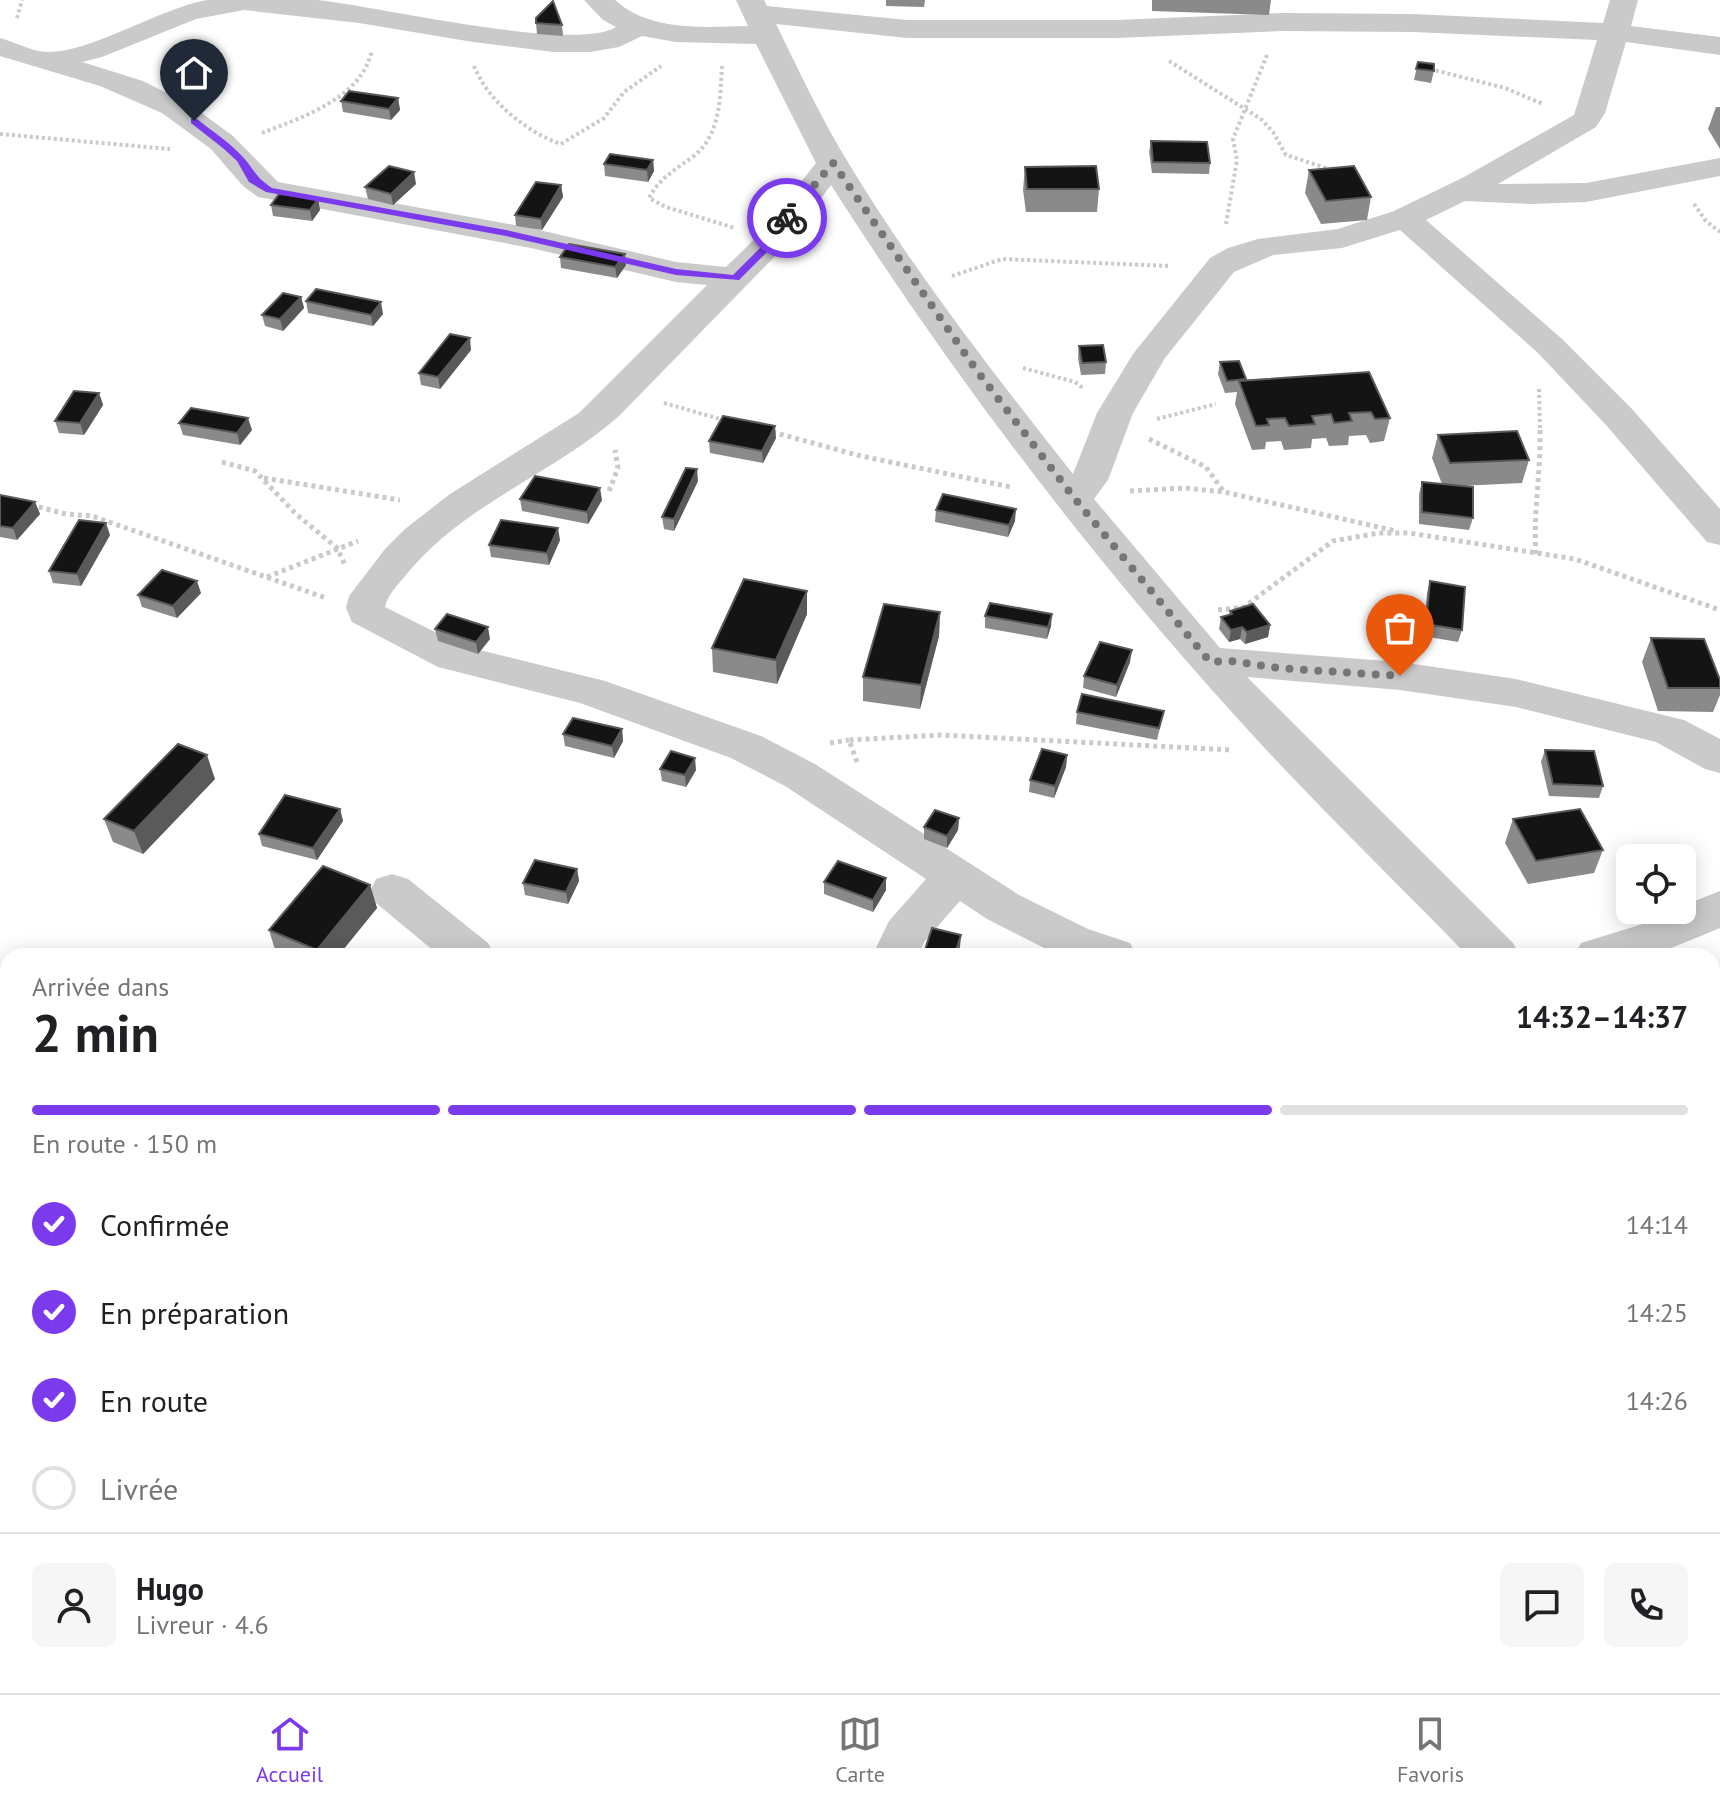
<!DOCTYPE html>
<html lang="fr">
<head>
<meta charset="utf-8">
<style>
  body { margin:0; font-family:"PT Sans",sans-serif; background:#f6f6f6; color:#202124; height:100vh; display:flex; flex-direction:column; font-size:30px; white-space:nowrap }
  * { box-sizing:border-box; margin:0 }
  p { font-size:26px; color:#757577 }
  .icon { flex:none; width:44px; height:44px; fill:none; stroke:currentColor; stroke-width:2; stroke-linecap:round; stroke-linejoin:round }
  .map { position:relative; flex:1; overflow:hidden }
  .panel { position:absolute; left:0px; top:948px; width:1720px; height:746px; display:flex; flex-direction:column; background:#fff; border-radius:24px 24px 0 0; box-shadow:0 4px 20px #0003 }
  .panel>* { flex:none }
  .buttons { position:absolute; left:1616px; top:844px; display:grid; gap:16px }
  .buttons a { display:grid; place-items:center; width:80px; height:80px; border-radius:12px; background:#fff; box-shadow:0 4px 20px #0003; font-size:40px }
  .pin { position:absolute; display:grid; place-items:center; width:68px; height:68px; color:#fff; margin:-82px -34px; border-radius:50% 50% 50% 0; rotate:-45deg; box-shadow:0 0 8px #0007 }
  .pin .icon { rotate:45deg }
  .courier { position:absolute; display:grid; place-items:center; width:80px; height:80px; margin:-40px; border:6px solid #7c3aed; border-radius:50%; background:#fff; color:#222; box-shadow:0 2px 10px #0007 }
  .summary em { font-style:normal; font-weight:700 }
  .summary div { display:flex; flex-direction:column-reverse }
  .summary { display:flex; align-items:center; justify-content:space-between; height:136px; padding:0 32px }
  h1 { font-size:52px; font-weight:700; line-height:60px }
  .bar { display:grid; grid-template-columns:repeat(4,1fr); gap:12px 8px; align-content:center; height:96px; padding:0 32px }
  .bar i { height:10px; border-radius:6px; background:#e0e0e0 }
  .bar .active { background:#7c3aed }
  .bar p { grid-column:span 4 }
  .line { display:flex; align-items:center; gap:20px; padding:0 32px; border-top:2px solid #e0e0e0 }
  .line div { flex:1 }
  .round { display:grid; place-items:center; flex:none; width:84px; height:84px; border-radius:12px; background:#f6f6f6 }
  ol { padding:0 32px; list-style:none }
  li { display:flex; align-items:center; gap:24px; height:88px }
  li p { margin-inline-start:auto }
  li .icon { padding:8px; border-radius:50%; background:#7c3aed; color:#fff; stroke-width:4 }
  li:last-child { color:#757577 }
  li i { width:44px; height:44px; border:4px solid #e0e0e0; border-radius:50% }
  .dock { display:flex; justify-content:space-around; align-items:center; height:112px; border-top:2px solid #e0e0e0; background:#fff; font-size:22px; color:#757577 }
  .dock a { display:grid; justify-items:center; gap:4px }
  .dock .active { color:#7c3aed }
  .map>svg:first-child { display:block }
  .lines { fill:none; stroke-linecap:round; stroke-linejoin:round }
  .path-far1 { stroke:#cacaca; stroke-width:4; stroke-dasharray:3 3; stroke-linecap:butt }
  .path { stroke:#cacaca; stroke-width:5; stroke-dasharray:4 4; stroke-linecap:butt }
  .minor { fill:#cacaca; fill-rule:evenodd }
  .wall { fill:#8a8a8a }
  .shaded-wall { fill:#5a5a5a }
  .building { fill:#141414; stroke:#5a5a5a; stroke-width:2 }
  .route { fill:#7c3aed }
  .done { stroke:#767676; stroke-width:8; stroke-dasharray:0 14.4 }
</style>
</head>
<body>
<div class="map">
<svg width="1720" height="1693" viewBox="0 0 1720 1693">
  <rect width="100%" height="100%" fill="#fff"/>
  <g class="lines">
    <g class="path-far1">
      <path d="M17,18L22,0"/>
      <path d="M1169,61L1261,119L1273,132L1286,155L1332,170"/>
      <path d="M474,66C488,101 526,132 561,144L604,118L624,92L661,66"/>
      <path d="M722,66C720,97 721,133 695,155C677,169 660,177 649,198L666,207L735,228"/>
      <path d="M1430,69L1505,88L1543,104"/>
      <path d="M262,133C303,117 362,98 372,50"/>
      <path d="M0,134L170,149"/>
      <path d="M1694,204L1706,221L1720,232"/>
      <path d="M1226,224L1237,160L1233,139L1267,55"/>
      <path d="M952,276L1002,259L1171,266"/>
      <path d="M1023,368L1075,382L1084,389"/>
      <path d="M1539,389L1540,432"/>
      <path d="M664,403L727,421"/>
      <path d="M1157,419L1216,404"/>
    </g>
    <g class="path">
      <path d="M772,432L861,456L1011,487"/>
      <path d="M1149,439L1206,467L1224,492"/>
      <path d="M222,462L255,471L296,514L337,548L345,565"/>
      <path d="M264,478L400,500"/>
      <path d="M609,491L618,468L615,450"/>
      <path d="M1130,491L1185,488L1224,492L1396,531"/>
      <path d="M31,505L66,514L92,516L326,598"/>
      <path d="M1536,554C1533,512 1541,472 1540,430"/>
      <path d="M267,577L358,541"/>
      <path d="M1218,610L1244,607L1333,541L1379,533H1409L1575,559L1720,610"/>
      <path d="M830,743L849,740"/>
      <path d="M857,762L849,740L941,735L1232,750"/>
    </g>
    <g class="minor">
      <path d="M207,0C244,0 282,0 318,0C376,6 575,53 616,27L603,20L584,0H615C650,32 704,27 748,26L736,0H764L767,6L907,20H1117L1282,13L1413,14L1603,23L1610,0H1638L1631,26L1720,37V55L1626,42L1605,113L1596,127L1498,184L1586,183L1720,158V176L1586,202L1532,204L1465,201L1426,220L1562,339L1632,409L1720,509V545L1707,542L1606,425L1538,353L1400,230L1342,248L1273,255L1234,272L1165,358L1133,413L1108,480L1094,499L1220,648L1400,662L1516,679L1684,720L1720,739V773L1705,769L1656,742L1516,707L1400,690L1247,677L1513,943L1520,956H1468C1388,874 1305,794 1229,709C1082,546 949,370 831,185L785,246L619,416C552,475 463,504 405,576C398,585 388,594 385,607L463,646L605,681L761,736L815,764L1019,895L1088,929L1130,943L1137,956H1060L987,919L960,901L924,942L918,956H872L889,921L926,879L785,786L731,758L580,703L438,667L352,622L346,608L349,596L385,549L405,529L450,494L579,413L707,285L676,282L531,248L258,197L243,186L211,149L162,113L100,86L0,56V38C15,42 33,52 48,52C92,52 158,9 207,0ZM244,10L359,23L473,42L554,52H590L619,47L642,36L676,42L756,44L816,163L762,232L726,267L676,262L531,228L278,182L233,136L192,106L143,81L82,62L102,57L196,19ZM776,24L907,38H1117L1282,31L1413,32L1597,40L1574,115L1464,177L1394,211L1338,229L1258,239L1228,248L1210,258L1133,354L1097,413L1073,474C994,374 915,273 849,164C822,120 799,71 776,24Z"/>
      <path d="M392,874L408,879L488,943L495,956H440L376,903L370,891L376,879Z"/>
      <path d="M1720,891V928L1652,956H1574L1581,943L1646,923L1673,910H1682V906Z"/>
      <path d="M1720,1074V1134L1712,1136V1077Z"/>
      <path d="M1712,1146L1720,1149V1196L1712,1193Z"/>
      <path d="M1298,1686H1359L1356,1693H1295Z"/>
      <path d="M1507,1686H1567L1569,1693H1509Z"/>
    </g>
  </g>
  <g class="wall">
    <path d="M886,0H925L924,7L886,6Z"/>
    <path d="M1152,0H1271L1269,15L1152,11Z"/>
    <path d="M536,23L562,25L563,36L537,34Z"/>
    <path d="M1418,62L1434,71L1431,83L1414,80Z"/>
    <path d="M398,98L400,110L391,120L343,112L341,101Z"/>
    <path d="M1716,107H1720V149L1708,129Z"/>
    <path d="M1151,141L1210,163L1209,174L1152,173L1149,152Z"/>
    <path d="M653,160L654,171L648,182L605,176L604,164Z"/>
    <path d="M1025,167L1099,189L1097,212H1026L1023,190Z"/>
    <path d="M1309,170L1371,197L1367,220L1321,224L1305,193Z"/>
    <path d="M416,184L393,205L368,199L365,187Z"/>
    <path d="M561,185L563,197L542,230L516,226L515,215Z"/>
    <path d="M318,199L320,210L312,221L273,216L271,205Z"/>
    <path d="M560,257L626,265L617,278L561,268Z"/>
    <path d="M301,297L304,308L283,331L265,326L262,315Z"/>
    <path d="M306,301L383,314L373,326L308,313Z"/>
    <path d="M1079,346L1106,362L1105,374L1081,375L1078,358Z"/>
    <path d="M471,350L440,389L421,385L419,373Z"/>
    <path d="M1220,362L1246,380L1369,372L1390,418L1384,441L1370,443L1366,435L1349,436L1348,445L1329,446L1326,438L1312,439L1311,448L1284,450L1281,441L1266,442L1265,449L1252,450L1235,404L1237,392L1225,393L1218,374Z"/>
    <path d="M99,393L103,405L84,435L59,433L55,421Z"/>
    <path d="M179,423L252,430L240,445L183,435Z"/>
    <path d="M1438,435L1529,460L1522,483L1459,486L1473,518L1469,530L1419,524V494L1422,482L1442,484L1432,458Z"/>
    <path d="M776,438L763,463L710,453L709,441Z"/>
    <path d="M698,481L674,531L664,529L662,517Z"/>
    <path d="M0,495L35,502L40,514L17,540L0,537Z"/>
    <path d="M520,499L602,500L588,524L522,511Z"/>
    <path d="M936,510L1015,521L1008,537L935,522Z"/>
    <path d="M110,535L81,586L53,583L49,571Z"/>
    <path d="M560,540L549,565L491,557L489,545Z"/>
    <path d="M1430,581L1462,630L1458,642L1423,636L1427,593Z"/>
    <path d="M201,593L177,618L142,607L138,595Z"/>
    <path d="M1230,611L1270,625L1268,637L1245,644L1240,639L1229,642L1219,629L1221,617L1229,615Z"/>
    <path d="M940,612L939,636L920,709L863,701V677Z"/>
    <path d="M807,614L777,684L713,672L712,648Z"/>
    <path d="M985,616L1051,626L1047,639L985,628Z"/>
    <path d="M435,629L490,639L478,654L438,641Z"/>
    <path d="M1651,638L1720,680V695L1713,712L1658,711L1642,662Z"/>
    <path d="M1130,662L1116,697L1083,688L1084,676Z"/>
    <path d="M1164,711L1157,740L1076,724L1077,712Z"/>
    <path d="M622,729L623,741L614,758L565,746L563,734Z"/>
    <path d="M1545,750L1603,786L1599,798L1549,796L1541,762Z"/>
    <path d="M1067,755L1066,767L1054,798L1029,792L1030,780Z"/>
    <path d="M660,769L696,770L686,787L662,781Z"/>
    <path d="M215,779L143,854L113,842L104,819Z"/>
    <path d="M340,809L343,821L317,860L262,846L259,834Z"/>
    <path d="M959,818L958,830L947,848L924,839V827Z"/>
    <path d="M1513,819L1603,850L1594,873L1528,884L1505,843Z"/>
    <path d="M577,869L579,881L568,904L525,895L523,883Z"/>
    <path d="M886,878V890L873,912L824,894V882Z"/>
    <path d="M370,885L377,908L338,956H283L276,953L269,930Z"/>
    <path d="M1713,1555L1720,1556V1664L1712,1663Z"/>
    <path d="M768,1686H794L791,1693H780Z"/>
  </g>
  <g class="shaded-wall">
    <path d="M398,98L400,110L391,120L389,109Z"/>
    <path d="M653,160L654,171L648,182L647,170Z"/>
    <path d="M414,172L416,184L393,205L391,194Z"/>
    <path d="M561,185L563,197L542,230L541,219Z"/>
    <path d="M318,199L320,210L312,221L310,210Z"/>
    <path d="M625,254L626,265L617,278L615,267Z"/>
    <path d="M301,297L304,308L283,331L280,319Z"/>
    <path d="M381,302L383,314L373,326L371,315Z"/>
    <path d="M470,338L471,350L440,389L438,377Z"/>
    <path d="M99,393L103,405L84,435L80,423Z"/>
    <path d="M248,418L252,430L240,445L237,433Z"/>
    <path d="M775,426L776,438L763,463L762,451Z"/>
    <path d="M697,469L698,481L674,531V519Z"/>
    <path d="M600,488L602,500L588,524L587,512Z"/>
    <path d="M35,502L40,514L17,540L13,528Z"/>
    <path d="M1016,509L1015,521L1008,537L1009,525Z"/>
    <path d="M106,523L110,535L81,586L77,574Z"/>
    <path d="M558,528L560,540L549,565L547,553Z"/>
    <path d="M197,581L201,593L177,618L173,606Z"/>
    <path d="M807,591V614L777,684L776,660Z"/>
    <path d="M940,612L939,636L920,709L921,685Z"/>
    <path d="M1052,614L1051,626L1047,639L1048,627Z"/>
    <path d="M1270,625L1268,637L1245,644L1247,632Z"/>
    <path d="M488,627L490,639L478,654L476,642Z"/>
    <path d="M1242,627L1240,639L1229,642L1231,630Z"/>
    <path d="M1132,650L1130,662L1116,697L1117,685Z"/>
    <path d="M622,729L623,741L614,758L612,746Z"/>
    <path d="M207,755L215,779L143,854L134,831Z"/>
    <path d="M1067,755L1066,767L1054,798L1055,786Z"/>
    <path d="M695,758L696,770L686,787L685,775Z"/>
    <path d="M340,809L343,821L317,860L313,848Z"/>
    <path d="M959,818L958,830L947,848V836Z"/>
    <path d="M577,869L579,881L568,904L566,892Z"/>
    <path d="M886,878V890L873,912V900Z"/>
    <path d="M370,885L377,908L338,956H319L317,950Z"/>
    <path d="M961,935L960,947L958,956H954Z"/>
    <path d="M787,1686H794L791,1693H788Z"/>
  </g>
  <g class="building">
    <path d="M553,1L562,25L536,23V18Z"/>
    <path d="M1418,62L1434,64V71L1416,69Z"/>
    <path d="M349,91L398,98L389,109L341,101Z"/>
    <path d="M1151,141L1207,142L1210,163L1153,162Z"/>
    <path d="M610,154L653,160L647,170L604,164Z"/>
    <path d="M389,166L414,172L391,194L365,187Z"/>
    <path d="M1096,166L1099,189H1027L1025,167Z"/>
    <path d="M1354,166L1371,197L1326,201L1309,170Z"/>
    <path d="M536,182L561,185L541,219L515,215Z"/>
    <path d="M279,194L318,199L310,210L271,205Z"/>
    <path d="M569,244L625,254L615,267L560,257Z"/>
    <path d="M316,289L381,302L371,315L306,301Z"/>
    <path d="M283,293L301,297L280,319L262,315Z"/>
    <path d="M450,334L470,338L438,377L419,373Z"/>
    <path d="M1103,345L1106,362L1082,363L1079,346Z"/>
    <path d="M1239,361L1246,379L1227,381L1220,362Z"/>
    <path d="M1369,372L1390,418L1375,419L1371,412L1349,413L1352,421L1334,423L1331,414L1312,416L1315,424L1289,426L1285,418L1267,419L1269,425L1256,426L1239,381Z"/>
    <path d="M74,391L99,393L80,423L55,421Z"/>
    <path d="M191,408L248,418L237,433L179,423Z"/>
    <path d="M723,416L775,426L762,451L709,441Z"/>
    <path d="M1517,431L1529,460L1450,463L1438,435Z"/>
    <path d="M686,468L697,469L674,519L662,517Z"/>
    <path d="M535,476L600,488L587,512L520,499Z"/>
    <path d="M1422,482L1473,487V518L1422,512Z"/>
    <path d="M943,494L1016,509L1009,525L936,510Z"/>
    <path d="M0,495L35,502L13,528L0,526Z"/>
    <path d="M79,520L106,523L77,574L49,571Z"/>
    <path d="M501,520L558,528L547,553L489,545Z"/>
    <path d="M162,570L197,581L173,606L138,595Z"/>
    <path d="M744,579L807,591L776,660L712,648Z"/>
    <path d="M1430,581L1465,587L1462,630L1426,624Z"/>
    <path d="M990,603L1052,614L1048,627L985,616Z"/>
    <path d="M884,604L940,612L921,685L863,677Z"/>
    <path d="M1253,604L1270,625L1247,632L1242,627L1231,630L1221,617L1232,614L1230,611Z"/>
    <path d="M447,614L488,627L476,642L435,629Z"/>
    <path d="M1651,638L1704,639L1720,680V688H1668Z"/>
    <path d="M1100,642L1132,650L1117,685L1084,676Z"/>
    <path d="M1082,694L1164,711L1159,728L1077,712Z"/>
    <path d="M573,718L622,729L612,746L563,734Z"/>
    <path d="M178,744L207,755L134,831L104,819Z"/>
    <path d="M1042,749L1067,755L1055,786L1030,780Z"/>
    <path d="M1545,750L1594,751L1603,786L1553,784Z"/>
    <path d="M671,751L695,758L685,775L660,769Z"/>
    <path d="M285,795L340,809L313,848L259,834Z"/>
    <path d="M1580,809L1603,850L1536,861L1513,819Z"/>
    <path d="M935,810L959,818L947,836L924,827Z"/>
    <path d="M535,860L577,869L566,892L523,883Z"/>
    <path d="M838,861L886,878L873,900L824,882Z"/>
    <path d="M323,866L370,885L317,950L269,930Z"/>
    <path d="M932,928L961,935L954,956H923Z"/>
    <path d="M1713,1555L1720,1556V1624Z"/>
  </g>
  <path class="route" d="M191,119H197C212,131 229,142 242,156C254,169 255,177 272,188L506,230L676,269L733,275L763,245L784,216L792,218L770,249L739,280L676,275L506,236L266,192L249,182L237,161L224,149L191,123Z"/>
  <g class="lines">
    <path class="done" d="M787,218L833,163L977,371L1075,499L1210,662L1231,661L1278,668L1400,676"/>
  </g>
</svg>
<div class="buttons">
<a><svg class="icon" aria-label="locate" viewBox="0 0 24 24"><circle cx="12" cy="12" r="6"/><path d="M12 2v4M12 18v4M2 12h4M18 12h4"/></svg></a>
</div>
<div class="pin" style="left:1400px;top:676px;background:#ea580c"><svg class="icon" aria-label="bag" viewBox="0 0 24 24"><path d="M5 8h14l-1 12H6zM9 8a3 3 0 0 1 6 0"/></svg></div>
<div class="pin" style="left:194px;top:121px;background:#1f2937"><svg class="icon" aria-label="home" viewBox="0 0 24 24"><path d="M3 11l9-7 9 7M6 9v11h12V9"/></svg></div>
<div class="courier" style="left:787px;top:218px"><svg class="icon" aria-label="bike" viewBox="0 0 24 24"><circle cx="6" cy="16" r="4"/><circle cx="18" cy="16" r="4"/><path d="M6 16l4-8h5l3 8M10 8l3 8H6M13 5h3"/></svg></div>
<section class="panel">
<div class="summary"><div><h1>2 min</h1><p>Arrivée dans</p></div><em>14:32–14:37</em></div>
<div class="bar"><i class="active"></i><i class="active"></i><i class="active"></i><i></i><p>En route · 150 m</p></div>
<ol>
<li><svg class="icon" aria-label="check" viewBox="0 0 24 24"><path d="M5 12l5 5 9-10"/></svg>Confirmée<p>14:14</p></li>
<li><svg class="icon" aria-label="check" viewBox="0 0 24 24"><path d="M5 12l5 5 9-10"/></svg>En préparation<p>14:25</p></li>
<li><svg class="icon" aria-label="check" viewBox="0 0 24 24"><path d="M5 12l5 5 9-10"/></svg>En route<p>14:26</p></li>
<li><i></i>Livrée</li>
</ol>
<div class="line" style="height:144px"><a class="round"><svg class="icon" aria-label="person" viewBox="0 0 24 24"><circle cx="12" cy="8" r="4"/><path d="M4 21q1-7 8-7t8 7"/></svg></a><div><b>Hugo</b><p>Livreur · 4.6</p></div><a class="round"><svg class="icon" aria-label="chat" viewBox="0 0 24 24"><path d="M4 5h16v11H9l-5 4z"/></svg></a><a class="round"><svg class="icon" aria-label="phone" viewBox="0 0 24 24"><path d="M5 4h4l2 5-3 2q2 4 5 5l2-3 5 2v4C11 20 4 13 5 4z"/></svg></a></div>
</section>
</div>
<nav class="dock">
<a class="active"><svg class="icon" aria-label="home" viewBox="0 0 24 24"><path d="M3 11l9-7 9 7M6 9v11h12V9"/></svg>Accueil</a>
<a><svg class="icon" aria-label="map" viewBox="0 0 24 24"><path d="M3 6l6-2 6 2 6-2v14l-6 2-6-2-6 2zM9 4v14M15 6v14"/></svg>Carte</a>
<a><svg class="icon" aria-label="saved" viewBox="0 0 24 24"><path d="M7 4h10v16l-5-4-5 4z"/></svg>Favoris</a>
</nav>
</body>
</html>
